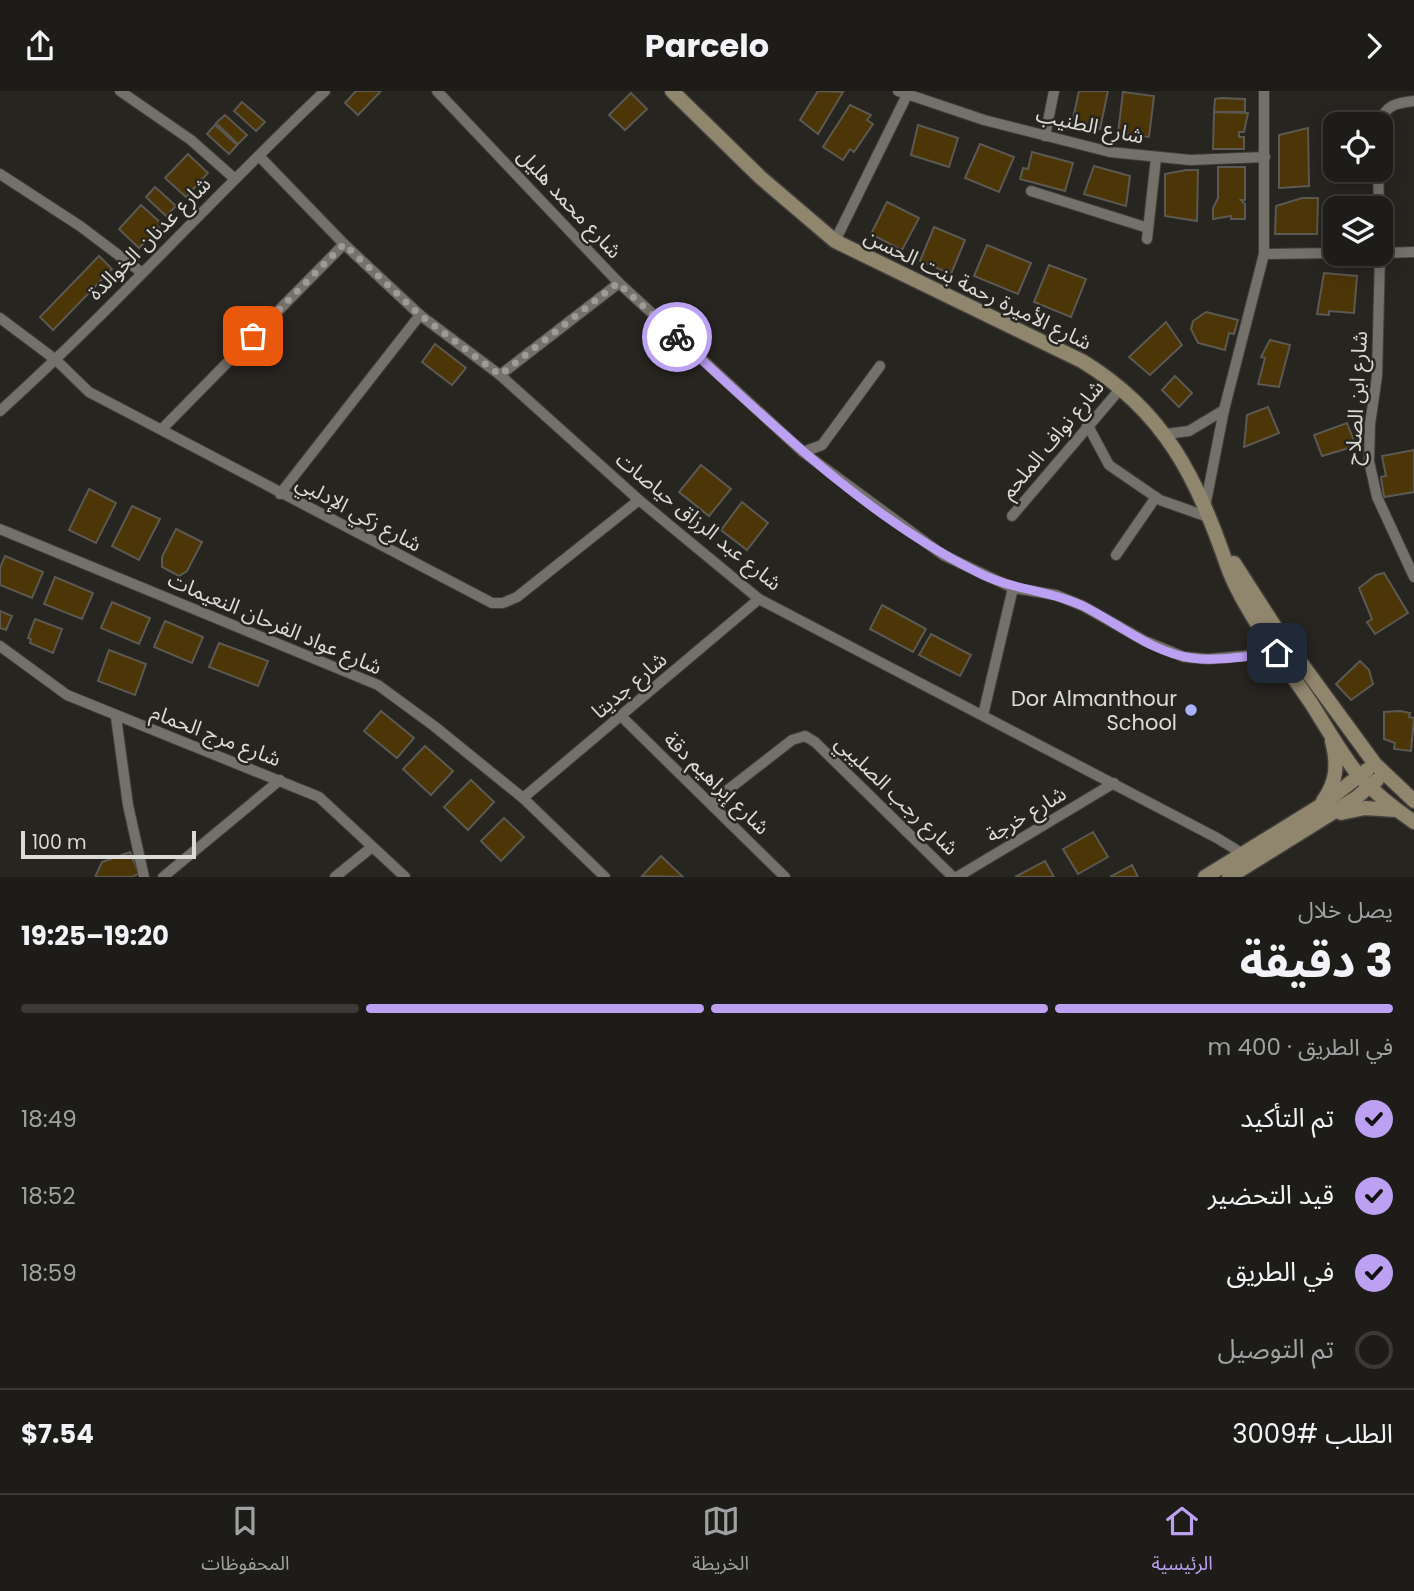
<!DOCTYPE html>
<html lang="ar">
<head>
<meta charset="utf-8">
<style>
  body { margin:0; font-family:Poppins,"Noto Sans Arabic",sans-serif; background:#252521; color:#f1f3f6; direction:rtl; height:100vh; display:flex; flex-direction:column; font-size:26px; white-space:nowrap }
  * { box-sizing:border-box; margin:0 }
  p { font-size:23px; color:#a0a1a2 }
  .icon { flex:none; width:38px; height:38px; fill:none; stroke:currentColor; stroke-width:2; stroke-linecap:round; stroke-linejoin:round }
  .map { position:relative; height:786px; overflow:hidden; direction:ltr }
  .sheet { display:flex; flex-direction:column; background:#1d1c18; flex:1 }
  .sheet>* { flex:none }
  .controls { position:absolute; left:1323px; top:21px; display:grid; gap:14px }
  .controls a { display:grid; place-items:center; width:70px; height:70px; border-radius:14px; background:#1d1c18; box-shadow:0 4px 18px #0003,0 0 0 2px #3b3a37; font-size:35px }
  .scale { position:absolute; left:21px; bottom:18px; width:175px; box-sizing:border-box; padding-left:7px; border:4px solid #dbdad6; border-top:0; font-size:19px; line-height:24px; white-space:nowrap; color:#dbdad6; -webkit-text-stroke:5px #272520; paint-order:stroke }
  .pin { position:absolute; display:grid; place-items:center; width:60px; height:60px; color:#fff; margin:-30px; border-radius:14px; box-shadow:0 4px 10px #0006 }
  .courier { position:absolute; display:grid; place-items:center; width:70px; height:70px; margin:-35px; border:5px solid #bca0f2; border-radius:50%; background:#fff; color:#222; box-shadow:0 2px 9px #0007 }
  .summary em { font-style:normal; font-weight:700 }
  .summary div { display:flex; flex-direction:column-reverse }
  .summary { display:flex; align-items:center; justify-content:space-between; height:119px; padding:0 21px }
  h1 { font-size:46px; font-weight:700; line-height:52px }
  .bar { display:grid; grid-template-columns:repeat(4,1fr); gap:10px 7px; align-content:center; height:84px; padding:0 21px }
  .bar i { height:9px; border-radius:5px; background:#3b3a37 }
  .bar .current { background:#bca0f2 }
  .bar p { grid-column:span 4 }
  .line { display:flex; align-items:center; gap:18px; padding:0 21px; border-top:2px solid #3b3a37 }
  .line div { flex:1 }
  ol { padding:0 21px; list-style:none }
  li { display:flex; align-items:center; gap:21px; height:77px }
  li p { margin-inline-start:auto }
  li .icon { padding:7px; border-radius:50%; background:#bca0f2; color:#111; stroke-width:4 }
  li:last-child { color:#a0a1a2 }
  li i { width:38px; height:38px; border:4px solid #3b3a37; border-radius:50% }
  header { display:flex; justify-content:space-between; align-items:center; height:91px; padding:0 21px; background:#1d1c18; font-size:32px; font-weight:700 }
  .tabs { display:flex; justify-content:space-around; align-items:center; height:98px; border-top:2px solid #3b3a37; background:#1d1c18; font-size:19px; color:#a0a1a2 }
  .tabs a { display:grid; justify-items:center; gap:4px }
  .tabs .current { color:#bca0f2 }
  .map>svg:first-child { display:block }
  .building { fill:#4c3506; stroke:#5c5852; stroke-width:2 }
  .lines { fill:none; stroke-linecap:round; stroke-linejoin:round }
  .street-casing { stroke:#413f3b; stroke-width:12 }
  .secondary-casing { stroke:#413f3b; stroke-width:17 }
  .street { stroke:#74716b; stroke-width:10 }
  .secondary { stroke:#90856d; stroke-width:14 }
  .done { stroke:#9c9b96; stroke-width:7; stroke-dasharray:0 12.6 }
  .route { stroke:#bca0f2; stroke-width:9 }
  .poi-dot { fill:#a9b0fc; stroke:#272520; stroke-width:2.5 }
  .labels { text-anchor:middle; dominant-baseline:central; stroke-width:5; stroke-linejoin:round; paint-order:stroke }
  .street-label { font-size:21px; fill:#dbdad6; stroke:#272520 }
  .poi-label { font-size:21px; fill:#dbdad6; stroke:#272520; text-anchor:end }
</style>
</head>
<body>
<header><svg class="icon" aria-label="forward" viewBox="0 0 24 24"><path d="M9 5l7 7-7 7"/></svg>Parcelo<svg class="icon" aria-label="share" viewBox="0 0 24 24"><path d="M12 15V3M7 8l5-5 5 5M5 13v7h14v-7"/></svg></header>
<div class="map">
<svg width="1414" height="786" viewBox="0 0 1414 786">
  <rect width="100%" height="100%" fill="#272520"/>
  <g class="building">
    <path d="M356,0H381L358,24L345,12Z"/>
    <path d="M818,0L843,1L818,43L800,29Z"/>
    <path d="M1079,0H1108L1100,38L1072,32Z"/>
    <path d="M1123,1L1154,5L1149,46L1118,42Z"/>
    <path d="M631,2L647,18L625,39L609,24Z"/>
    <path d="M1222,7L1245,8V21H1214L1215,8Z"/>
    <path d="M242,11L265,31L256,40L234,20Z"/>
    <path d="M850,14L871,24L867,29L873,33L854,61L850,58L843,69L823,56Z"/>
    <path d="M1214,21L1248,22L1244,41H1239V46H1244V58H1213Z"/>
    <path d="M225,24L247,44L238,53L216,32Z"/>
    <path d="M215,34L237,54L229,63L207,43Z"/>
    <path d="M918,34L958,47L949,76L911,64Z"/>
    <path d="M1308,37L1309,95L1279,97V44Z"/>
    <path d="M980,53L1014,66L999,101L965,87Z"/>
    <path d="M1032,61L1073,72L1065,100L1020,88L1023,77L1028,78Z"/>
    <path d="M188,63L208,82L186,106L165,87Z"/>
    <path d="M1094,75L1130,85L1126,115L1084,103Z"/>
    <path d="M1218,76H1245V109H1241L1245,113V128H1231V125L1213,128V117L1218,107Z"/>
    <path d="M1186,79H1198L1197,130L1165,125V83Z"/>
    <path d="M155,96L176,115L166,125L146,106Z"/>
    <path d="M1302,107H1318L1317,143H1275L1276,115Z"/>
    <path d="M887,111L919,127L902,159L871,143Z"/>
    <path d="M141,114L162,133L139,157L119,138Z"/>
    <path d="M934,136L965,149L951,183L920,170Z"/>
    <path d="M987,154L1031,172L1018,203L974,185Z"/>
    <path d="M99,165L112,178L53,239L40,226Z"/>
    <path d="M1049,174L1086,188L1071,226L1034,211Z"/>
    <path d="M1324,182L1357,185L1354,222L1329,220V224L1317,223Z"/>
    <path d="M1206,221L1238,229L1234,243L1229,242L1225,259L1198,252L1191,238L1193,230Z"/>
    <path d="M1166,231L1182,254L1150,284L1129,266Z"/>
    <path d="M1270,249L1290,254L1279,296L1258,293L1265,267L1261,266Z"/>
    <path d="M435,253L466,277L452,294L422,271Z"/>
    <path d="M1175,285L1192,302L1179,316L1162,299Z"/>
    <path d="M1268,316L1279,342L1244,356L1247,324Z"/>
    <path d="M1347,332L1356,355L1322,365L1314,344Z"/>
    <path d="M1414,359V401L1384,406L1381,386L1386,385L1382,365Z"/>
    <path d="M701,374L731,398L709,425L679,401Z"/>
    <path d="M89,398L116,412L96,452L69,439Z"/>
    <path d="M742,411L768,432L747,459L721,439Z"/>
    <path d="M132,415L160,428L139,469L112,455Z"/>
    <path d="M176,438L202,451L187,480L179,485L162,476V466Z"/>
    <path d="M5,465L43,481L32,507L0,494V477Z"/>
    <path d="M1384,482L1408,522L1375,543L1367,531L1372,528L1359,497L1376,484Z"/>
    <path d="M55,486L93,502L82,528L44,513Z"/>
    <path d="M112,511L150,527L139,553L101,537Z"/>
    <path d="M882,514L926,538L913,561L870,538Z"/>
    <path d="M0,520L12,525L6,539L0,537Z"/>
    <path d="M35,528L62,538L53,562L30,552L31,548L28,547Z"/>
    <path d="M165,530L203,546L192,572L154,556Z"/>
    <path d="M931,543L971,564L960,585L919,564Z"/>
    <path d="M219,552L268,570L258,595L209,576Z"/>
    <path d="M109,559L146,573L135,604L98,590Z"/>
    <path d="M1360,570L1369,579L1373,593L1351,609L1336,593Z"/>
    <path d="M381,620L414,647L397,667L364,640Z"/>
    <path d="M1400,620L1410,622L1409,626L1414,627L1411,660L1394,658L1395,652L1384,648V621Z"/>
    <path d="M425,655L453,680L431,704L403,678Z"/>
    <path d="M471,689L494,711L468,739L444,716Z"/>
    <path d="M504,727L524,746L501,770L481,750Z"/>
    <path d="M1093,741L1108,766L1078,783L1063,758Z"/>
    <path d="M130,761L139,783L131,786H95L102,771Z"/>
    <path d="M661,765L683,786L642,785Z"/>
    <path d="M1045,770L1054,786H1015Z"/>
    <path d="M1132,774L1138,786H1110Z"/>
  </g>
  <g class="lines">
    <defs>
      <g id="street">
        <path d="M120,0L191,49L235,88"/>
        <path d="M437,0L619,192L803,361L943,464L1013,497L1056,504L1083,515L1145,550L1184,566L1208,568L1277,562"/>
        <path d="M898,0L984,29L1110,61L1190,69L1265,66"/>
        <path d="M1379,33C1385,14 1396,12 1414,10"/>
        <path d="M1045,45L1054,0"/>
        <path d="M260,66L344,153L420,224L500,284L639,409L759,508L1217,747L1248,766"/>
        <path d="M1378,79L1379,117"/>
        <path d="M0,83L80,135L141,181"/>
        <path d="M1031,100L1148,137"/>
        <path d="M1147,148L1156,67"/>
        <path d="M835,150L907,4"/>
        <path d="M1381,162L1414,161"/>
        <path d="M1264,163L1335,162"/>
        <path d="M1380,163L1377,285L1370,333L1369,370L1377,406L1414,486"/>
        <path d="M0,227L56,269L89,301L492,512H503L517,506L639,409"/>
        <path d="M500,284L619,192"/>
        <path d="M0,320C113,218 215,104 325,0"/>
        <path d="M1087,333L1109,374L1160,409L1208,426"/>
        <path d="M162,338L344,153"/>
        <path d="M1166,343L1189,340L1224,319"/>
        <path d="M803,361L822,354L880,275"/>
        <path d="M280,403L420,224"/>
        <path d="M1205,416L1224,319L1264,163V0"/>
        <path d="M1012,425L1121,297"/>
        <path d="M0,438L378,594L434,635L523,707L605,786"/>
        <path d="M1116,464L1156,406"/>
        <path d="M0,555L67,604L319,706L405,786"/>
        <path d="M983,624L1013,497"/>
        <path d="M116,626L128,714L144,786"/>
        <path d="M622,626L785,786"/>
        <path d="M523,707L759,508"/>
        <path d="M711,712L792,649L805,645L815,651L953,786"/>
        <path d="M163,786L280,689"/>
        <path d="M335,786L372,756"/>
        <path d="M957,786L1114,692"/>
      </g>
      <g id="secondary">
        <path d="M672,0L760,86L835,150L1082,270C1166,321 1197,388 1228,477C1243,518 1286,575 1311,612C1327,637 1342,665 1361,687C1377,704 1395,718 1414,731"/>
        <path d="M1234,472L1279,542L1375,673L1414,710"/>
        <path d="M1323,710C1337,691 1338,673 1332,650"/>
        <path d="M1341,722L1365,717L1396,719"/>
        <path d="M1205,786L1320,715L1367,679"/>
        <path d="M1229,786L1356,707L1377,689"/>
      </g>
    </defs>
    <use href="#street" class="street-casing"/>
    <use href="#secondary" class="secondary-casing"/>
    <use href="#street" class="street"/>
    <use href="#secondary" class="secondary"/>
  </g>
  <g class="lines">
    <path class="done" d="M253,245L344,153L420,224L500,284L618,192L677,246"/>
    <path class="route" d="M677,246C770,331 863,424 977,481C1011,499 1049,499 1083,515C1118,532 1152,562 1192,567C1220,571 1250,564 1277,562"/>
  </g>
  <circle class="poi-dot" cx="1191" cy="619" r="7"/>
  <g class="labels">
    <g class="street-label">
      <text transform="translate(1090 34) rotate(12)">شارع الطنيب</text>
      <text transform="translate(570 112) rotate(47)">شارع محمد هليل</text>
      <text transform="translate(149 147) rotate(-45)">شارع عدنان الخوالدة</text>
      <text transform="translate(978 198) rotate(26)">شارع الأميرة رحمة بنت الحسن</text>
      <text transform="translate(1356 307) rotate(-87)">شارع ابن الصلاح</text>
      <text transform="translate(1052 348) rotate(-50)">شارع نواف الملحم</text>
      <text transform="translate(359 422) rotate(28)">شارع زكي الإدلبي</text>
      <text transform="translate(699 430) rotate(39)">شارع عبد الرزاق حياصات</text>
      <text transform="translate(275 532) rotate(23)">شارع عواد الفرحان النعيمات</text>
      <text transform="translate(629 594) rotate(-40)">شارع جديتا</text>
      <text transform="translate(216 644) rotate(21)">شارع مرج الحمام</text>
      <text transform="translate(717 692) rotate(44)">شارع إبراهيم دقة</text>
      <text transform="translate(897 704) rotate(44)">شارع رجب الصليبي</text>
      <text transform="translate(1026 723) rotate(-31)">شارع خرجة</text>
    </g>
    <g class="poi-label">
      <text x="1177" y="607">Dor Almanthour<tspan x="1177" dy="24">School</tspan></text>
    </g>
  </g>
</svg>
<div class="controls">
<a><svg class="icon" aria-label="locate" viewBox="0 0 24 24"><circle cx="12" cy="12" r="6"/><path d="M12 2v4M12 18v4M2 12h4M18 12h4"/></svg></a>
<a><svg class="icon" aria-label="layers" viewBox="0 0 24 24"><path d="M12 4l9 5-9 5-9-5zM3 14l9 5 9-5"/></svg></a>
</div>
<div class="scale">100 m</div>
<div class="pin" style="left:253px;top:245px;background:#ea580c"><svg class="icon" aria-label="bag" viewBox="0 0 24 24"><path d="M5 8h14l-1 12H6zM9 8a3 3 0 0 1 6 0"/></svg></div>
<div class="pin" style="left:1277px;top:562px;background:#1f2937"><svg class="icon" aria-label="home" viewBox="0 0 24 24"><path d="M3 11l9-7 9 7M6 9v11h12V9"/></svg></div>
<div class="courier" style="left:677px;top:246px"><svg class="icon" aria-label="bike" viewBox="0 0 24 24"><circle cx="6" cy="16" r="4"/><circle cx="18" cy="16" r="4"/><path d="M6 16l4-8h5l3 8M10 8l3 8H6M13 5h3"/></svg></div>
</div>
<section class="sheet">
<div class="summary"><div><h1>3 دقيقة</h1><p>يصل خلال</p></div><em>19:20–19:25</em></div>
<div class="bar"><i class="current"></i><i class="current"></i><i class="current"></i><i></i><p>في الطريق · 400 m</p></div>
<ol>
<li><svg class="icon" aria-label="check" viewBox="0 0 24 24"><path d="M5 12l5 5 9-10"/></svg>تم التأكيد<p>18:49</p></li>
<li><svg class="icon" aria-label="check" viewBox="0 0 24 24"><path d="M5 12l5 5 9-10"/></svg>قيد التحضير<p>18:52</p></li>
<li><svg class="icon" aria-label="check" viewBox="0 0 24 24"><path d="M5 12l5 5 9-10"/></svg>في الطريق<p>18:59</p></li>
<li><i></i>تم التوصيل</li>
</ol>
<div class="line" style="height:91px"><div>الطلب #3009</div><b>$7.54</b></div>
</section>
<nav class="tabs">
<a class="current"><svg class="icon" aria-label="home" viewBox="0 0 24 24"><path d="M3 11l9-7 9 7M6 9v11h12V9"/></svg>الرئيسية</a>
<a><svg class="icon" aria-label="map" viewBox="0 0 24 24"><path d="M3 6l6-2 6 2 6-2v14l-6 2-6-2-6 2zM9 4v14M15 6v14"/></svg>الخريطة</a>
<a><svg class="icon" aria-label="saved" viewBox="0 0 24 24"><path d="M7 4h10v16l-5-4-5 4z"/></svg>المحفوظات</a>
</nav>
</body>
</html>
